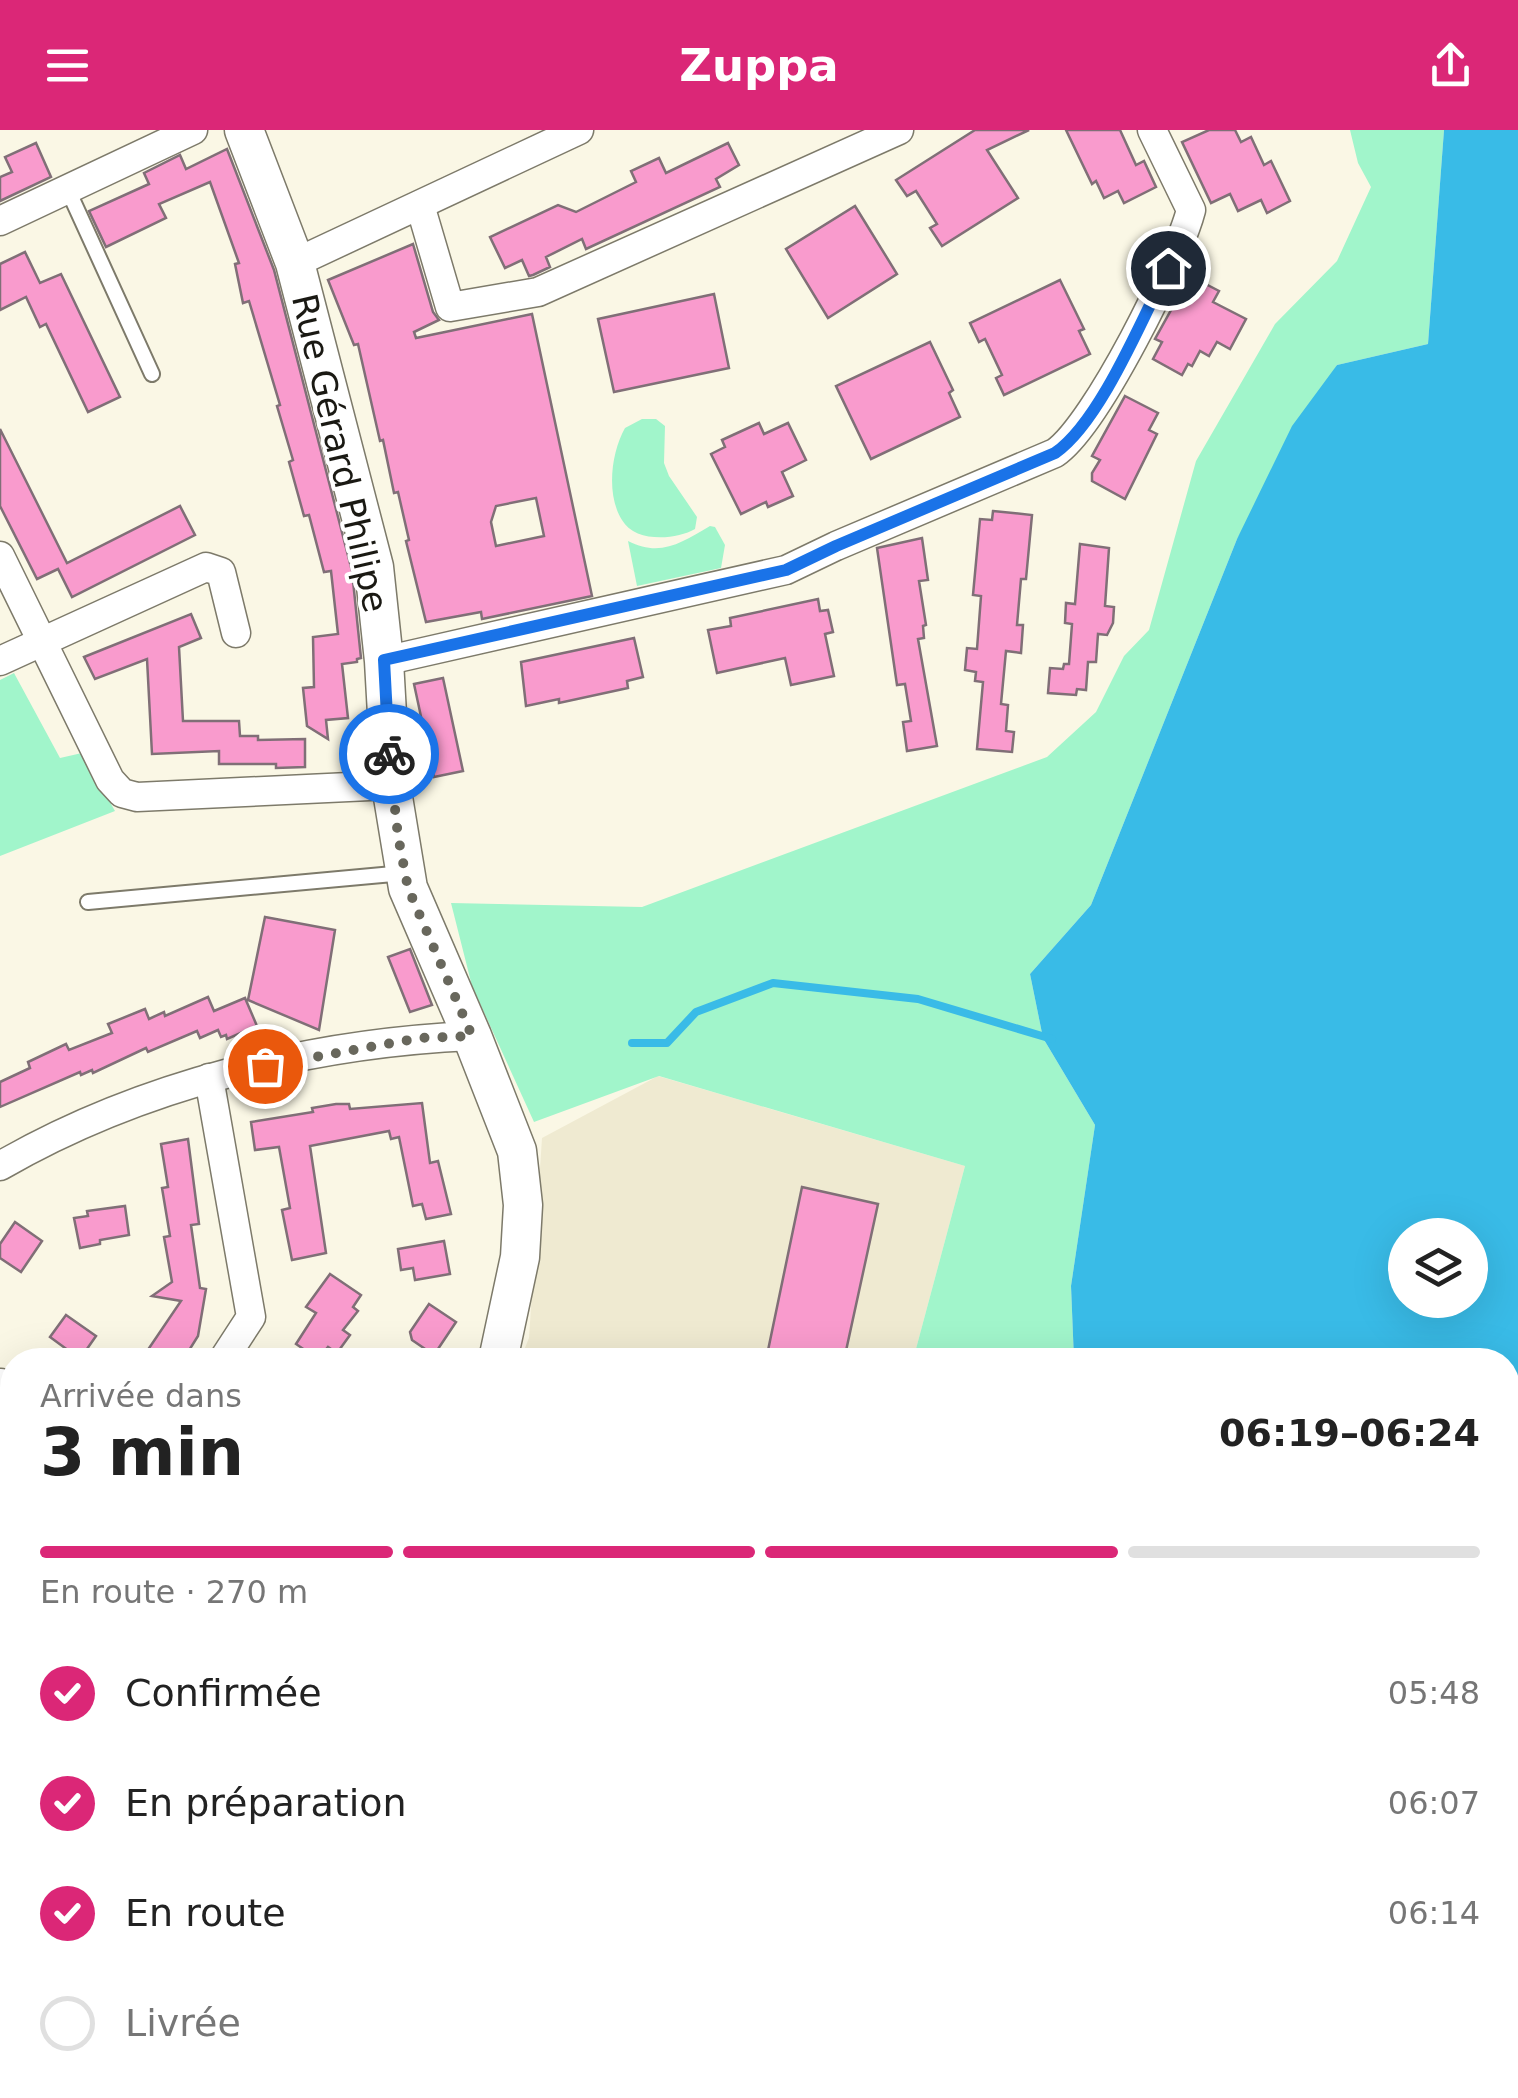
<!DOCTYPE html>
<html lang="fr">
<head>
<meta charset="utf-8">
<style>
  body { margin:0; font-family:"DejaVu Sans",sans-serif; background:#f2f2f2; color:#222; height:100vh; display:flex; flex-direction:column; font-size:38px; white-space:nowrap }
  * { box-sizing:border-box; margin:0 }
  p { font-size:32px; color:#767676 }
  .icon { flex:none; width:55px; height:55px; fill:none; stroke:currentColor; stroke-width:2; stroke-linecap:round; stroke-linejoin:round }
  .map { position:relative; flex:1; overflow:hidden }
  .sheet { position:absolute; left:0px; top:1218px; width:1520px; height:752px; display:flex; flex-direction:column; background:#fff; border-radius:40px 40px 0 0; box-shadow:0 10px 40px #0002 }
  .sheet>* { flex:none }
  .tools { position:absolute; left:1388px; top:1088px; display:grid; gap:20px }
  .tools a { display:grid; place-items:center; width:100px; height:100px; border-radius:50%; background:#fff; box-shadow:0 10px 40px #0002; font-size:50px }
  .pin { position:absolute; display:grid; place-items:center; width:85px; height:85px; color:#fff; margin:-42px; border:5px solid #fff; border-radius:50%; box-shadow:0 2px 10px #0007 }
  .courier { position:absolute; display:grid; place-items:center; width:100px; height:100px; margin:-50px; border:8px solid #1a73e8; border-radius:50%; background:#fff; color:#222; box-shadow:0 2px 12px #0007 }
  .head em { font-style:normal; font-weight:700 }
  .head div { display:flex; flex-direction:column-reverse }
  .head { display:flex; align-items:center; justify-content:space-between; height:170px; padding:0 40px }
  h1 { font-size:65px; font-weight:700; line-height:75px }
  .bar { display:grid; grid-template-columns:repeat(4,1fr); gap:15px 10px; align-content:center; height:120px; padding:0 40px }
  .bar i { height:12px; border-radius:8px; background:#e0e0e0 }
  .bar .current { background:#db2777 }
  .bar p { grid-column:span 4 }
  ol { padding:0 40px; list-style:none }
  li { display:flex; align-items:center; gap:30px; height:110px }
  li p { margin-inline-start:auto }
  li .icon { padding:10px; border-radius:50%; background:#db2777; color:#fff; stroke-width:4 }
  li:last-child { color:#767676 }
  li i { width:55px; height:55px; border:5px solid #e0e0e0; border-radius:50% }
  header { display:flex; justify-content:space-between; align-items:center; height:130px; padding:0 40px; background:#db2777; color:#fff; font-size:45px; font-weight:700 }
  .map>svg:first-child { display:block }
  .built { fill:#efead1 }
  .green { fill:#a1f5cb }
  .forest { fill:#6ddba8 }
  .water { fill:#39bbe7; fill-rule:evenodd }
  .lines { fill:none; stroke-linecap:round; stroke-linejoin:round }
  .stream { stroke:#39bbe7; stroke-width:8 }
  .building { fill:#f99bcd; stroke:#806f77; stroke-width:2.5; fill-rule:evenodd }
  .lane-casing { stroke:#7d7a6a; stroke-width:18 }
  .street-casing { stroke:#7d7a6a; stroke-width:31 }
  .secondary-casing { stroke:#7d7a6a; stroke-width:41 }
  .lane { stroke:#fff; stroke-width:14 }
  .street { stroke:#fff; stroke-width:28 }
  .secondary { stroke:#fff; stroke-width:38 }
  .done { stroke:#68675c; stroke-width:10; stroke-dasharray:0 18 }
  .route { stroke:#1a73e8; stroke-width:12 }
  .labels { text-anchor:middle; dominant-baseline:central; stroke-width:8; stroke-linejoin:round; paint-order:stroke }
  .street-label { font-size:35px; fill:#1a1913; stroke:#fff }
</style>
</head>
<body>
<header><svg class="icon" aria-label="menu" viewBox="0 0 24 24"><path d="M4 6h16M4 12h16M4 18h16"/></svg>Zuppa<svg class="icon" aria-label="share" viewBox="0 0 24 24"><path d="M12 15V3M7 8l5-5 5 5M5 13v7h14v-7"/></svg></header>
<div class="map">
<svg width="1518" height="1968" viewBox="0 0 1518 1968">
  <rect width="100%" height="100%" fill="#faf7e5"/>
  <path class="built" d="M658,946L965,1036L913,1230H520L529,1208L542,1008Z"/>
  <g class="green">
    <path d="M1350,0H1444L1428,214L1337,235L1237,409L1091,775L1030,844L1043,908L1095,995L1071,1156L1074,1230H913L965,1036L659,946L534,992L472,856L451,773L642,777L1047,627L1096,582L1124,526L1149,500L1196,331L1275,194L1337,131L1371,57L1358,33Z"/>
    <path d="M642,289H656L665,296L664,333L669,346L697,387L695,399C676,410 635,413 622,390C606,365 611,323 625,298Z"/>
    <path d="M710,396L715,397L725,415L721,438L637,456L628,411C661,428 682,412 710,396Z"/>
    <path d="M14,543L60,628L82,623L115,681L0,726V550Z"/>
    <path d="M12,1737V1958H61L60,1968H0V1738Z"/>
    <path d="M121,1958H1260L1262,1968H121Z"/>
  </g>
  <path class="forest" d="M507,1958H629L620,1968H518Z"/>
  <path class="water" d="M1444,0H1518V1968H1262L1260,1958H1508V1230H1074L1071,1156L1095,995L1043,908L1030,844L1091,775L1237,409L1292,296L1337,235L1428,214ZM1470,1105V1170H1405V1105Z"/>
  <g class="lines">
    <g class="stream">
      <path d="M632,913H667L696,882L773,853L918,869L1052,909"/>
      <path d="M0,1856L12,1853"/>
      <path d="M406,1958L413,1968"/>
      <path d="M902,1968L907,1958"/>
    </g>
  </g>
  <g class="building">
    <path d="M975,0H1029L987,20L1018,68L942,116L930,98L937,94L916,61L907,66L896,50Z"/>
    <path d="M1066,0H1120L1136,35L1144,31L1156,57L1124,73L1118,61L1104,68L1096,51L1092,54Z"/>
    <path d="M1209,0H1235L1241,12L1251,7L1264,35L1271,31L1290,71L1267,83L1261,70L1238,81L1230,64L1211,73L1182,12Z"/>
    <path d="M36,13L51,47L0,71V47L12,42L5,27Z"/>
    <path d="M728,13L739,35L716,49L720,57L586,119L582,109L546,127L550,137L533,145L529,146L522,130L505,138L490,107L558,75L576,82L636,52L631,41L659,28L666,43Z"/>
    <path d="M227,19L274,140L352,441L361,528L357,529V532L342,534L348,588L326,590L328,609L307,596L303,558L314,557L313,507L338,504L331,441L324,442L309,385L304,386L289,332L293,330L277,276L280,275L249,171L243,173L235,134L239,133L210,52L159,74L166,88L106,117L89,81L149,54L144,43L180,25L186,39Z"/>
    <path d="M855,76L897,144L828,188L786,119Z"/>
    <path d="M413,114L433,182L439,190L414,202L416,208L532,184L592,466L482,489L481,482L426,492L406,411L409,410L398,362L394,363L383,310L380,311L358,214L354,215L328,150ZM536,368L544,406L496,416L491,392L496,376Z"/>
    <path d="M25,122L40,153L61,144L120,267L88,282L46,194L40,197L26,167L0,180V134Z"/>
    <path d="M1196,149L1219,161L1213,172L1246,189L1230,219L1217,212L1209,226L1200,221L1192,236L1188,234L1182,245L1153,229L1162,212L1155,209L1175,173L1181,176Z"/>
    <path d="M1060,150L1084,199L1079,201L1090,224L1004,265L996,248L1002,245L985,209L979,212L970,193Z"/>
    <path d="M714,164L729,238L614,262L598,189Z"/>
    <path d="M930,212L953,260L949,263L960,287L871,329L836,256Z"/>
    <path d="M1125,266L1158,283L1149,300L1157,304L1125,369L1092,351V343L1100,330L1092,326Z"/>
    <path d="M759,293L764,304L788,293L806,330L782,342L793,366L768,377L766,372L741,384L711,324L725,317L722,310Z"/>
    <path d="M0,299L67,433L180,376L195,405L72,467L58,439L37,449L0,376Z"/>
    <path d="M993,381L1032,385L1026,449H1021L1017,495H1023L1021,523L1006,521L1001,574L1008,575L1006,601L1014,602L1012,622L977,619L983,552L975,551L976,542L965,540L967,518L977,519L981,466L973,465L980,389L992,390Z"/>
    <path d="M922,408L928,450L919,451L926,495L923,496L924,508L918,509L937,616L907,621L903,592L911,591L905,554L897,555L877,418Z"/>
    <path d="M1080,414L1109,418L1105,476L1114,477L1113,493L1107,505L1098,504L1096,532H1088L1086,560L1077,559L1076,565L1048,563L1050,538L1063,539L1064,534H1069L1072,494L1065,493L1066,473L1075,474Z"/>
    <path d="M818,469L820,481L828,480L833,502L825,504L834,546L791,555L785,528L717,543L708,500L731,496L730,488Z"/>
    <path d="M191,484L201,508L179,517L183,591H239L240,606H258V610L305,609V637L276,638V634H219V621L152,624L147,529L95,549L84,527Z"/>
    <path d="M634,508L643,547L627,551L628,558L559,573V569L526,576L521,532Z"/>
    <path d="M443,548L463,641L434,647L414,554Z"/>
    <path d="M265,787L335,800L319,900L248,870Z"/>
    <path d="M410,819L432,875L410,882L388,827Z"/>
    <path d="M208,867L214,881L245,868L257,896L227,909L226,905L221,907L218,900L200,908L197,901L148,922L146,918L93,943L92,940L81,945L80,942L0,977V952L30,938L28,932L66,914L69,920L112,903L108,894L145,879L149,889L164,882L165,886Z"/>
    <path d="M422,973L430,1033L438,1031L451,1084L426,1089L422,1074L413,1076L399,1007L391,1009L389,1001L310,1016L326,1123L292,1130L282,1080L290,1078L279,1017L255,1020L251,992L313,982L312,978L336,974H349L350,979Z"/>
    <path d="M188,1009L199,1094L191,1095L200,1158L206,1159L198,1206L183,1230H141L181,1171L152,1166L172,1152L164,1107L170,1106L162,1058L168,1057L161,1014Z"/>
    <path d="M802,1057L878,1074L844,1230H766Z"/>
    <path d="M125,1076L129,1105L100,1110V1114L80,1118L74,1088L88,1086L87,1081Z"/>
    <path d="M15,1092L42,1111L21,1142L0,1128V1114Z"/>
    <path d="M444,1111L450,1144L415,1150L413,1138L401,1140L398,1119Z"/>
    <path d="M330,1144L361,1165L353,1177L358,1181L343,1200L350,1205L337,1223L328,1217L318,1229L296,1214L316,1183L306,1177Z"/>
    <path d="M429,1174L456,1192L434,1225L412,1210L410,1202Z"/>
    <path d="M66,1185L96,1206L80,1229L50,1207Z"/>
  </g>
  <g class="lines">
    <defs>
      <g id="lane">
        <path d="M68,60L152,244"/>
        <path d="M88,772L404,743"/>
      </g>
      <g id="street">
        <path d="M420,75L450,177L538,162L899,0"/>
        <path d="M0,91L193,0"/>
        <path d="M295,133L579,0"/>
        <path d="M0,426L110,650L122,663L137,667L391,655"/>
        <path d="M0,531L206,437L221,442L236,503"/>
        <path d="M384,531L786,440L836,416L1055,323C1096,295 1178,130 1191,80L1152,0"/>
        <path d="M209,948L251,1187L223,1230"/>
        <path d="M0,1036C140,955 311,913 472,906"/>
        <path d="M1,1253L12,1263"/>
        <path d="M0,1569L12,1563"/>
        <path d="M0,1634L12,1658"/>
      </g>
      <g id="secondary">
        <path d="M244,0L295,133L374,437L384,531L391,655L408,758L472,906L517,1021L523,1075L520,1127L498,1230"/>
        <path d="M98,1968L99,1958"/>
      </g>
    </defs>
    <use href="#lane" class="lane-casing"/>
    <use href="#street" class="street-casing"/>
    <use href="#secondary" class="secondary-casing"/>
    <use href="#lane" class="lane"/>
    <use href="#street" class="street"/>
    <use href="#secondary" class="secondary"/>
  </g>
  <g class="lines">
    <path class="done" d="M265,936L420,908L472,906L408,758L398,706L389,624"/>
    <path class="route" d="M389,624L384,530L786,440L836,416L1055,323C1100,292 1142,189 1168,138"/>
  </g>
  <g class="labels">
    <g class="street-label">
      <text transform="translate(340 323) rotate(77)">Rue Gérard Philipe</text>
    </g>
  </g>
</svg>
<div class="tools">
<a><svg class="icon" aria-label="layers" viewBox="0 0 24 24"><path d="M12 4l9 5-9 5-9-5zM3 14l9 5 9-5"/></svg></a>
</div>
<div class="pin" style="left:265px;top:936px;background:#ea580c"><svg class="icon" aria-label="bag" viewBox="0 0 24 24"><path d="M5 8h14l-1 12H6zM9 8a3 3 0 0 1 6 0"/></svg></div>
<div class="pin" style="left:1168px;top:138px;background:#1f2937"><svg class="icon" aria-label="home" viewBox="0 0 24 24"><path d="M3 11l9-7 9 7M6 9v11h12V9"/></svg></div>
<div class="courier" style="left:389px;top:624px"><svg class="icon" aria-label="bike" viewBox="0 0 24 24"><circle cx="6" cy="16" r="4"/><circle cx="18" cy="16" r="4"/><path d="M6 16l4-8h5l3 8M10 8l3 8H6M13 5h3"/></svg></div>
<section class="sheet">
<div class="head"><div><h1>3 min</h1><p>Arrivée dans</p></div><em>06:19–06:24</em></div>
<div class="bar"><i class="current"></i><i class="current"></i><i class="current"></i><i></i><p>En route · 270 m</p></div>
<ol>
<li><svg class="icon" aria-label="check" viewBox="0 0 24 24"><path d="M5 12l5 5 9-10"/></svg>Confirmée<p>05:48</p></li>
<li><svg class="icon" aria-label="check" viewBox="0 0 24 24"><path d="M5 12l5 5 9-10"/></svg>En préparation<p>06:07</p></li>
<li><svg class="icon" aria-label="check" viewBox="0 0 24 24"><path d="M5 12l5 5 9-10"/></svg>En route<p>06:14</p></li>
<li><i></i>Livrée</li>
</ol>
</section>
</div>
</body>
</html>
